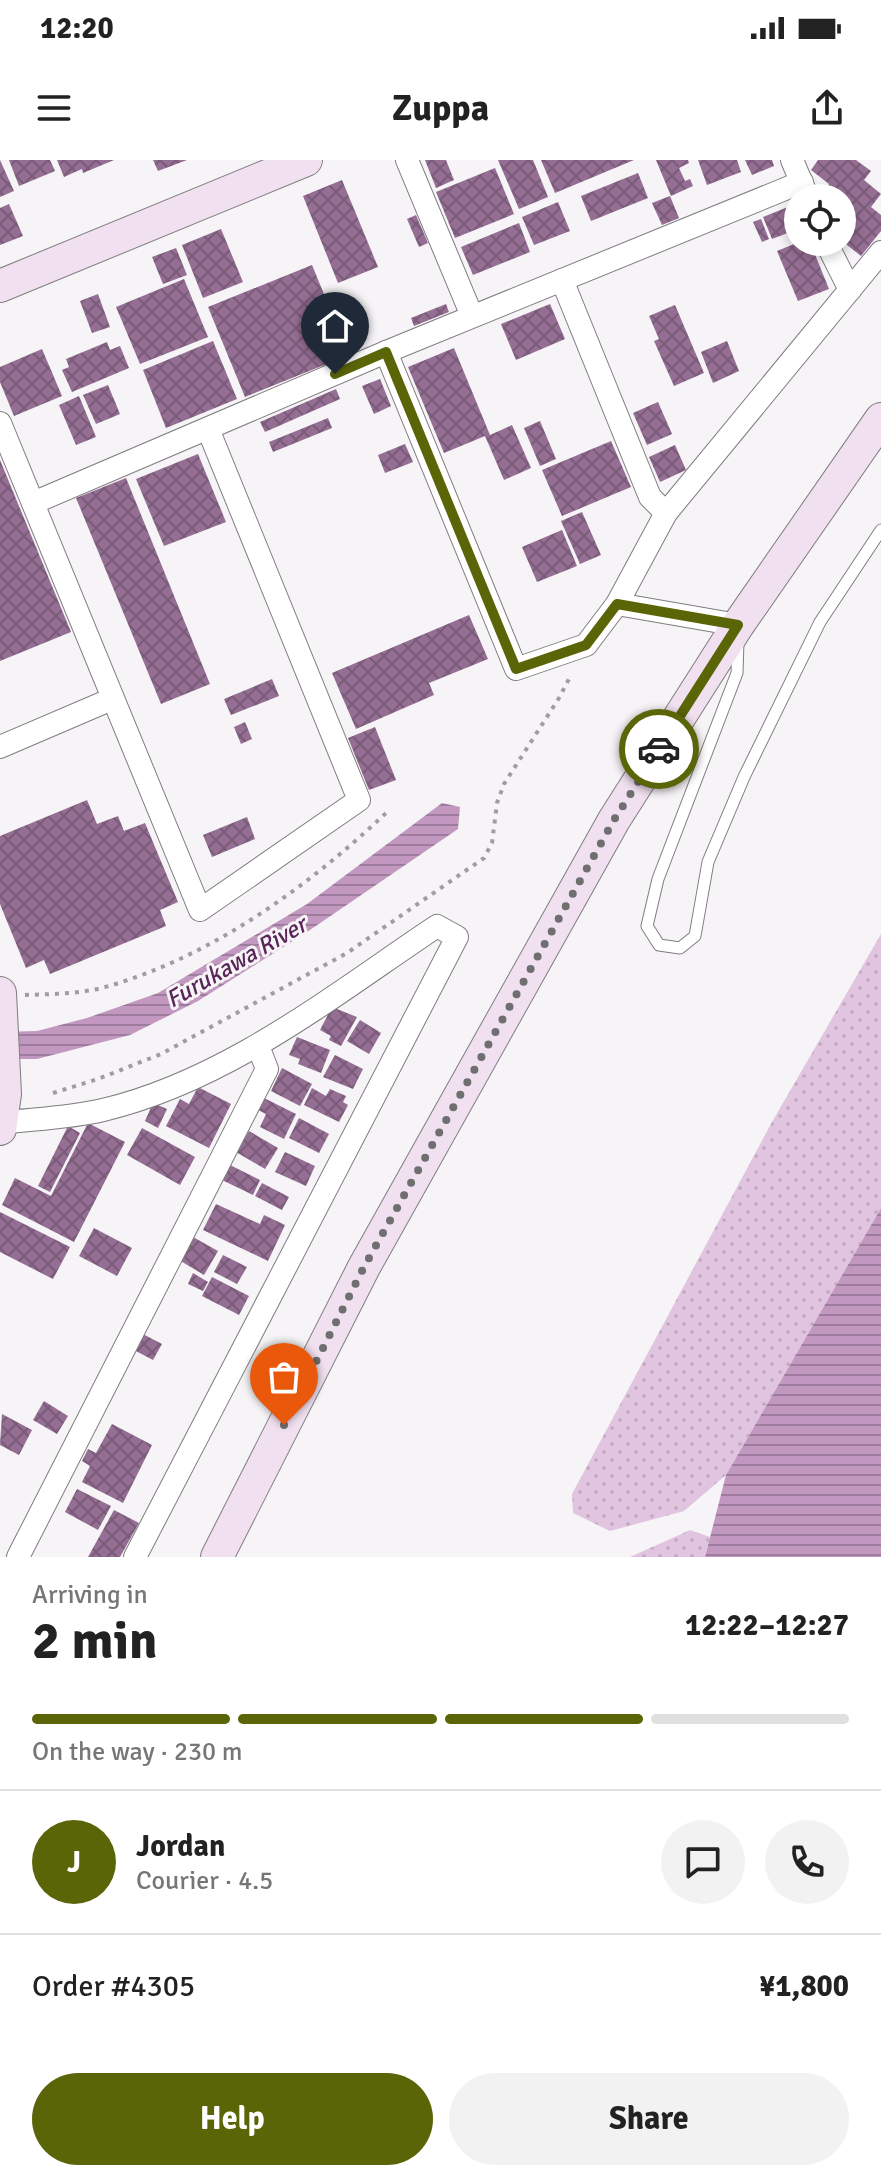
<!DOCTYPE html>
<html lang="en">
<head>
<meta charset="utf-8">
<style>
  body { margin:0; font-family:Signika,sans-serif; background:#f2f2f2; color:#222; height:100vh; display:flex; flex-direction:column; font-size:30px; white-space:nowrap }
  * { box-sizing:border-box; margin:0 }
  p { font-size:26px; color:#767676 }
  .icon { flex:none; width:44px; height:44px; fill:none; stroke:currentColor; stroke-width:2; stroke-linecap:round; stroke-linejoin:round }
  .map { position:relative; height:1397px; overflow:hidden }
  .side { display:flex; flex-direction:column; background:#fff; flex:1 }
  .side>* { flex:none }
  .fabs { position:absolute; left:784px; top:24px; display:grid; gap:16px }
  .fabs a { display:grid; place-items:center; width:72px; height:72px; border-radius:50%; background:#fff; box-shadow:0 4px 12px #0003; font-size:40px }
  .pin { position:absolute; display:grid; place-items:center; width:68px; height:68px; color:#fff; margin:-82px -34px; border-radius:50% 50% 50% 0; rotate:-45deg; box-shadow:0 0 8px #0007 }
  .pin .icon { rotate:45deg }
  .courier { position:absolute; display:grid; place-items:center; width:80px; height:80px; margin:-40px; border:6px solid #5a6508; border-radius:50%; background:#fff; color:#222; box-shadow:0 2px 10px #0007 }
  .overview em { font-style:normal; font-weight:700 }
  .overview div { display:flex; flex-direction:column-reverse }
  .overview { display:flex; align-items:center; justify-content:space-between; height:136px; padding:0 32px }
  h1 { font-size:52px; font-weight:700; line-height:60px }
  .bar { display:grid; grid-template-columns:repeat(4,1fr); gap:12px 8px; align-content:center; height:96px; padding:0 32px }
  .bar i { height:10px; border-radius:6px; background:#e0e0e0 }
  .bar .current { background:#5a6508 }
  .bar p { grid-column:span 4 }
  .line { display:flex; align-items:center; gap:20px; padding:0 32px; border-top:2px solid #e0e0e0 }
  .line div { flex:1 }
  .round { display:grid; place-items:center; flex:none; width:84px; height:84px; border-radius:42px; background:#f2f2f2 }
  .primary-button { display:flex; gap:16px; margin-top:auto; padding:16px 32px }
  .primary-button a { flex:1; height:92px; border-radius:48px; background:#5a6508; color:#fff; font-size:32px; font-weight:700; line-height:92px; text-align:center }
  .primary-button a+a { background:#f2f2f2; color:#222 }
  .status { display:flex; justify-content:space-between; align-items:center; height:56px; padding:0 40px; background:#fff; direction:ltr }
  .status svg { height:22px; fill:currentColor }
  header { display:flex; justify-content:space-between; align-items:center; height:104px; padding:0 32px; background:#fff; font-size:36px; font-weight:700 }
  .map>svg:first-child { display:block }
  .grass { fill:url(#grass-dots) }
  .water { fill:url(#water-rules) }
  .building { fill:url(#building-cross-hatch) }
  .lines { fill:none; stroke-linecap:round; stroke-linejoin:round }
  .lane-casing { stroke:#7f7d7f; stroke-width:13 }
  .street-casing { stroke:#7f7d7f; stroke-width:24 }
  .secondary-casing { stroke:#7f7d7f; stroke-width:34 }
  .path { stroke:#9f9d9f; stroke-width:4; stroke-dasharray:4 6; stroke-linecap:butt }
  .lane { stroke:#fff; stroke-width:11 }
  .street { stroke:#fff; stroke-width:22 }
  .secondary { stroke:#f1e0f0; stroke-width:32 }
  .done { stroke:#706f70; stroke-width:8; stroke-dasharray:0 14.4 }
  .route { stroke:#5a6508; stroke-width:10 }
  .labels { text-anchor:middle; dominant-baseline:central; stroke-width:6; stroke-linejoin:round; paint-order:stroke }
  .water-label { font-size:24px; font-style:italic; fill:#592659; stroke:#f6f4f6 }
</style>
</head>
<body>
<div class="status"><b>12:20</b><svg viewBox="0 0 49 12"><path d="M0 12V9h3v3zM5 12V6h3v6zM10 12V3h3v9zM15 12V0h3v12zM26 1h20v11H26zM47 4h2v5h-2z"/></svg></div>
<header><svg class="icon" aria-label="menu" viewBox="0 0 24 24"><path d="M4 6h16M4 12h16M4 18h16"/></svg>Zuppa<svg class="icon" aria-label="share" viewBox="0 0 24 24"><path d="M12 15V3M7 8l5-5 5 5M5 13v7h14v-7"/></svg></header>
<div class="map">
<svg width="881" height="1397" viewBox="0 0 881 1397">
  <defs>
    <pattern id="grass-dots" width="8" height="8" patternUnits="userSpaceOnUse" patternTransform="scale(2)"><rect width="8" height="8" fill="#e1c4df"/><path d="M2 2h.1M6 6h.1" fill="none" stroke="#c1a8bf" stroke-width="1.8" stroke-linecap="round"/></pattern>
    <pattern id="water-rules" width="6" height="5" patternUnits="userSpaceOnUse" patternTransform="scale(2)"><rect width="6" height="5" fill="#c298c1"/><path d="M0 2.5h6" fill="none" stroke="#9e7c9d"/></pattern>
    <pattern id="building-cross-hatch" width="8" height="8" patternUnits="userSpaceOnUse" patternTransform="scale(2)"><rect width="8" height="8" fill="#956e94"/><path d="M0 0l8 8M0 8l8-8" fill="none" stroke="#7a5a79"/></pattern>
  </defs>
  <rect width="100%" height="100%" fill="#f6f4f6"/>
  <g class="grass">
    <path d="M881,774V1048L726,1315L684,1351L610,1371L573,1353L572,1334L772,962Z"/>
    <path d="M690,1370L710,1377L705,1397H630Z"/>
  </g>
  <g class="water">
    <path d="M442,643L460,647L458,669L307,772L198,841L130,875L37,899H0V872L37,871L87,858L158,833L307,744Z"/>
    <path d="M881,1048V1397H705L726,1315Z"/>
  </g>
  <g class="building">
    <path d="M0,0L14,31L0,37Z"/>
    <path d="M9,0H50L55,11L19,26Z"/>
    <path d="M57,0H114L83,13L82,9L64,17Z"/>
    <path d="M153,0H187L158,11Z"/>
    <path d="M425,0H446L454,20L436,28Z"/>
    <path d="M498,0H533L548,37L519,49Z"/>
    <path d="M541,0H634L555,33Z"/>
    <path d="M656,0H688L689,3L679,8L685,21L690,19L693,26L671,36Z"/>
    <path d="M698,0H737L741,12L707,25Z"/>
    <path d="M745,0H772L774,6L752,15Z"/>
    <path d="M818,0H856L871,11L864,20L881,34L871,47L881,55V71L861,96L842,81L849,71L842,66V38H829L823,33L829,24L811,10Z"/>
    <path d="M495,8L514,54L455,78L436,32Z"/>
    <path d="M638,13L648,38L591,61L581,36Z"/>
    <path d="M342,20L378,107L338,123L303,36Z"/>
    <path d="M670,36L679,58L662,65L652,43Z"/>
    <path d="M558,42L570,71L534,85L522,57Z"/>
    <path d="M9,44L23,76L0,85V48Z"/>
    <path d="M793,45L798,56V69L772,79L763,57Z"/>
    <path d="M416,55L428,83L419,87L407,59Z"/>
    <path d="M761,59L769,79L762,82L753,62Z"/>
    <path d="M519,63L530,92L473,115L461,87Z"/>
    <path d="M221,69L243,122L203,138L182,85Z"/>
    <path d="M799,82H810L829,129L798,141L777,91Z"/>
    <path d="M176,88L187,115L163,124L152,97Z"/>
    <path d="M312,105L349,195L245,237L208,147Z"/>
    <path d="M184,119L208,177L140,204L116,147Z"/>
    <path d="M98,134L110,167L92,173L80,141Z"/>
    <path d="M446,144L449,152L414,166L411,158Z"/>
    <path d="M550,144L565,179L516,200L501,164Z"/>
    <path d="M675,145L704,213L674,226L654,181L659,179L649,156Z"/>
    <path d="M213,181L237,239L166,268L143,210Z"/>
    <path d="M727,181L739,211L713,223L701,192Z"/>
    <path d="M107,182L110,190L120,186L129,208L72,232L62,210L69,207L66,199Z"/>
    <path d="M454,188L490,275L512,265L531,308L504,320L485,276L444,293L408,207Z"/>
    <path d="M42,189L62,236L14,256L0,222V207Z"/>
    <path d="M380,219L391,246L374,254L362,226Z"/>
    <path d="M108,225L120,254L96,264L83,235Z"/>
    <path d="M336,229L340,239L265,272L260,262Z"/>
    <path d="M79,236L96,277L76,285L59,245Z"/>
    <path d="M658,242L672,274L647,285L633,253Z"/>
    <path d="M328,258L332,268L273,292L269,282Z"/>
    <path d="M540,261L556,299L540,306L524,268Z"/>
    <path d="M611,281L631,327L562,356L542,310Z"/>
    <path d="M405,284L413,302L385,313L378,295Z"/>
    <path d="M675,285L686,310L660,322L649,297Z"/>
    <path d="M198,294L226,362L164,386L136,319Z"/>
    <path d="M0,300L71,472L0,501Z"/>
    <path d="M126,318L210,524L161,544L76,338Z"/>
    <path d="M582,352L601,395L580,404L561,361Z"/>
    <path d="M562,370L577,406L537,422L522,387Z"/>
    <path d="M469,455L488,499L429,523L434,535L356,569L332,513Z"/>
    <path d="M272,519L279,536L231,555L224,539Z"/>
    <path d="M245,562L252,579L241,584L234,567Z"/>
    <path d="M375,567L396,620L369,630L348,578Z"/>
    <path d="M87,640L97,664L118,656L124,671L145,663L178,742L160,750L166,766L50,814L44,800L26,808L0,744V676Z"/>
    <path d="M247,657L255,679L212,697L203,675Z"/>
    <path d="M332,847L357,857L341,886L329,880L331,876L320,870Z"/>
    <path d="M360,860L381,873L369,894L347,881Z"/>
    <path d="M297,877L330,890L321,913L298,904L300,899L289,895Z"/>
    <path d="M335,895L363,909L353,929L323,917Z"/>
    <path d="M282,908L312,924L300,946L271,931Z"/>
    <path d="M198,927L231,944L209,988L166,966L180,939L189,944Z"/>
    <path d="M312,928L326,936L330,929L346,936L343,942L348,945L339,962L304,945Z"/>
    <path d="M264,938L296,954L284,979L260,967L266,954L258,950Z"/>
    <path d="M153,943L167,949L158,968L145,961Z"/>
    <path d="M299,958L329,974L319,993L289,978Z"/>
    <path d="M88,963L125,982L74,1082L2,1045L15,1018L51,1036Z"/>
    <path d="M68,966L80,973L50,1032L38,1026Z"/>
    <path d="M142,968L195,997L180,1025L127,995Z"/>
    <path d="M249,971L278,988L265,1009L236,992Z"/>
    <path d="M285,992L315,1006L306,1026L275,1012Z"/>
    <path d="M230,1005L260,1020L253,1035L222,1020Z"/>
    <path d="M262,1023L289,1037L282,1050L255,1036Z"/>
    <path d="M216,1044L260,1064L264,1055L285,1065L268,1101L203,1070Z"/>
    <path d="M0,1052L70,1087L53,1119L0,1092Z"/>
    <path d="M94,1068L132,1088L117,1116L79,1096Z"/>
    <path d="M193,1077L218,1091L204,1115L179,1100Z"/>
    <path d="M223,1095L247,1107L237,1124L214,1112Z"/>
    <path d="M193,1113L208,1122L203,1131L188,1124Z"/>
    <path d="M212,1117L249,1136L239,1155L202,1136Z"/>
    <path d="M141,1173L162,1184L153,1200L132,1189Z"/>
    <path d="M44,1241L68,1256L57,1274L33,1260Z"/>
    <path d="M2,1254L32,1270L19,1295L0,1285Z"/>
    <path d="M112,1264L152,1285L123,1343L82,1322L90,1306L82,1301L88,1289L96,1293Z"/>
    <path d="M77,1329L111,1346L98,1370L65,1352Z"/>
    <path d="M114,1350L139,1363L120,1397H88Z"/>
  </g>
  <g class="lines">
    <defs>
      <path id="lane" d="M738,481L737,513L658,719L647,766L659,785L680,788L695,776L708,702L744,617L820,462L881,370"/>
      <g id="street">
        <path d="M407,0L472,156"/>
        <path d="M792,0L808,38"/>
        <path d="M826,82L850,130"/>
        <path d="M562,120L650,337L666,353"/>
        <path d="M386,192L516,509L586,485L617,444L666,353L881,92"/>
        <path d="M0,263L200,750L359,640L208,269"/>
        <path d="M33,343L386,192L802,22"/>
        <path d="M617,444L738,465"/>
        <path d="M0,587L112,539"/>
        <path d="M0,963C33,959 70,958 103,950C228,920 332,836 437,766L457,777L135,1397"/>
        <path d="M18,1397L267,909L258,886"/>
      </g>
      <g id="secondary">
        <path d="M0,126L306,0"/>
        <path d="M0,833L5,934L0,969"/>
        <path d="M217,1397L364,1107L614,660L738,465L881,259"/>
      </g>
    </defs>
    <use href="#lane" class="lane-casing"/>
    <use href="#street" class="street-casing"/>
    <use href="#secondary" class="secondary-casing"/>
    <g class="path">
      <path d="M25,835C53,834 82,834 109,826C214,795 309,726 387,652"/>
      <path d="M53,933L98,919L161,894L347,793L484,698L492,683L497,643L504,624L559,538L571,515"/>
    </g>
    <use href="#lane" class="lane"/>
    <use href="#street" class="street"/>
    <use href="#secondary" class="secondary"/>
  </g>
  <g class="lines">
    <path class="done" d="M284,1265L364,1107L614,660L659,589"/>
    <path class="route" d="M335,214L386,192L516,509L586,485L617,444L738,465L659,589"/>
  </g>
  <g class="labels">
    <g class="water-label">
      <text transform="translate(236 802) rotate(-30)">Furukawa River</text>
    </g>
  </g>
</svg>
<div class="fabs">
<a><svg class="icon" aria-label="locate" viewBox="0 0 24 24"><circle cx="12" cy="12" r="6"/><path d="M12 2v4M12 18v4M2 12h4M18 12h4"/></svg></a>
</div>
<div class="pin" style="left:284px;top:1265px;background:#ea580c"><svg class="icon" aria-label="bag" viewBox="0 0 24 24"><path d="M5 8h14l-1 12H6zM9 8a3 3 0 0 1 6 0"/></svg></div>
<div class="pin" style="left:335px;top:214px;background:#1f2937"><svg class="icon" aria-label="home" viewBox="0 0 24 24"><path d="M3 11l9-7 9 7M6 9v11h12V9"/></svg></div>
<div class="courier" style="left:659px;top:589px"><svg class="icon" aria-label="car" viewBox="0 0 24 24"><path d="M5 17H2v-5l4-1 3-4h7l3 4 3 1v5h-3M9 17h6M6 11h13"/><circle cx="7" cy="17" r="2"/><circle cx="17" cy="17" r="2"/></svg></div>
</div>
<section class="side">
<div class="overview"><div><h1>2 min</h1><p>Arriving in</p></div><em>12:22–12:27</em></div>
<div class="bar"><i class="current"></i><i class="current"></i><i class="current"></i><i></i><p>On the way · 230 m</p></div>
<div class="line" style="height:144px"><b class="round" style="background:#5a6508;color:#fff">J</b><div><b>Jordan</b><p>Courier · 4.5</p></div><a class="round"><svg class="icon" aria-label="chat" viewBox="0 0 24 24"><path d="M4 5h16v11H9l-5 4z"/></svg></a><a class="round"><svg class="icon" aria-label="phone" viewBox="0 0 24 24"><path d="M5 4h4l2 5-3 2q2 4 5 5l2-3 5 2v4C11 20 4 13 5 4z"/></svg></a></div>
<div class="line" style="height:104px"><div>Order #4305</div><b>¥1,800</b></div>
<div class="primary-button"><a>Help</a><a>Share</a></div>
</section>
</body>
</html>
